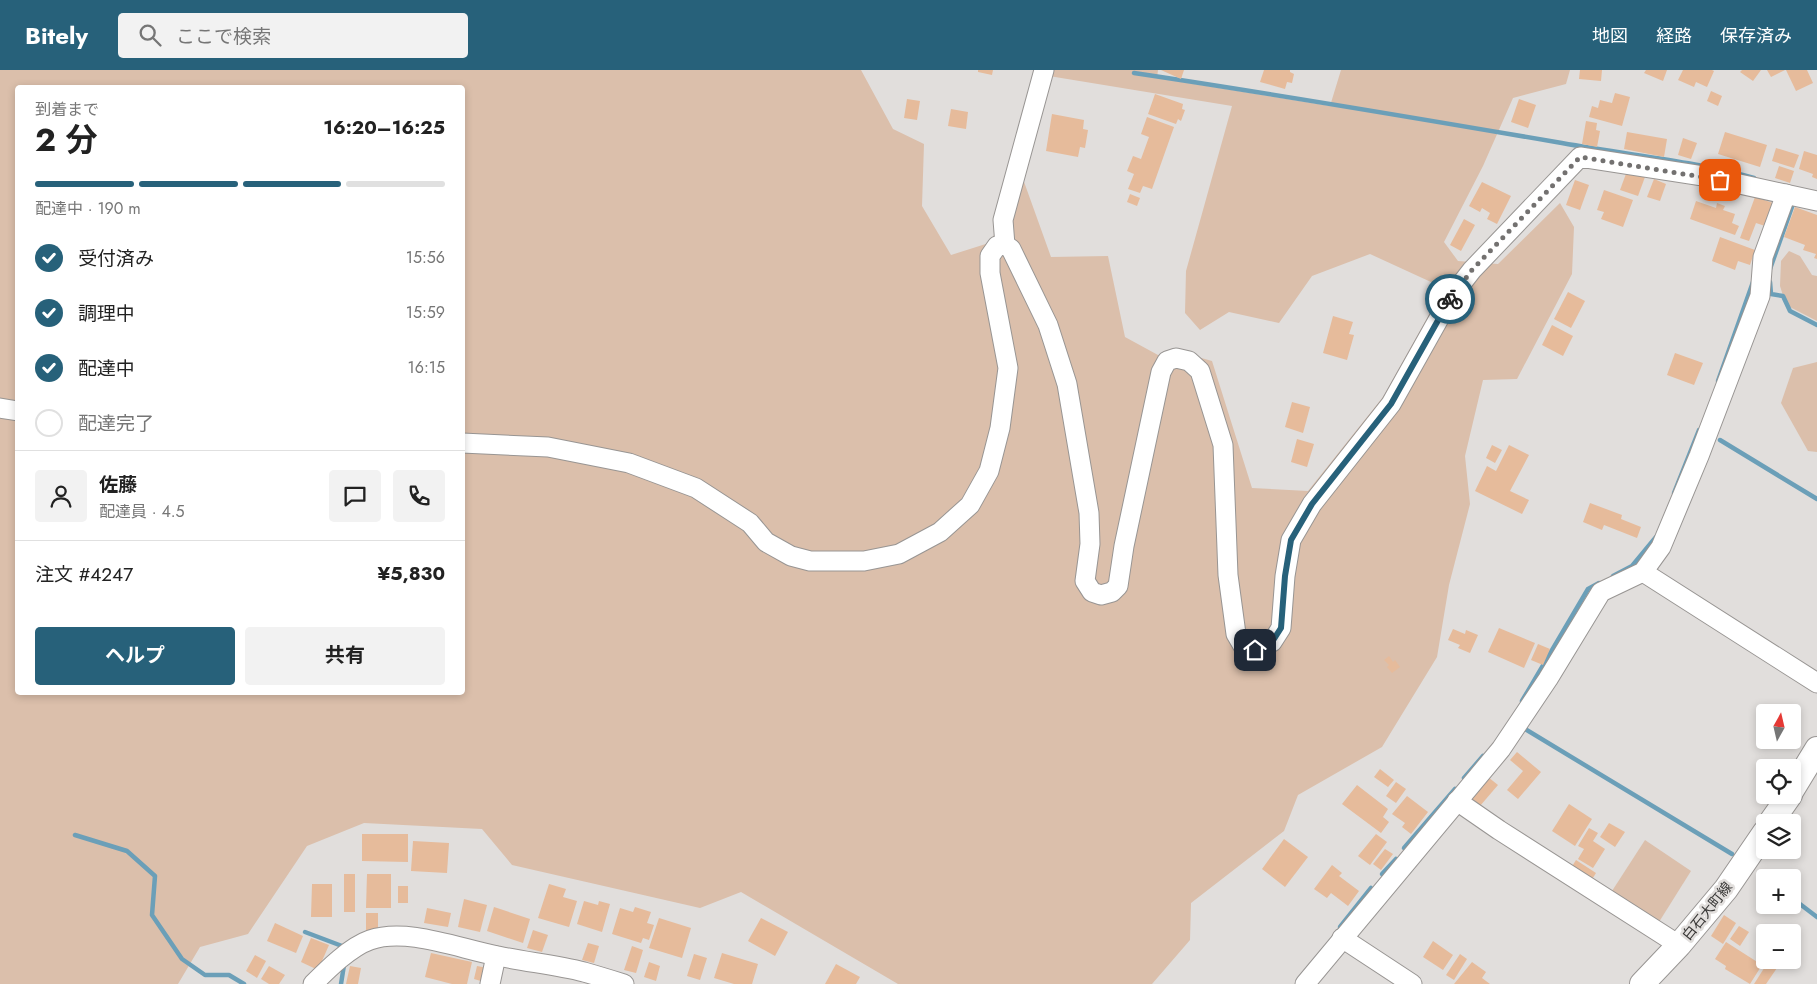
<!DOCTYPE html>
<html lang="ja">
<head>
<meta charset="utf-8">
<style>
  body { margin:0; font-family:Jost,"Noto Sans JP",sans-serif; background:#f2f2f2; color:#222; height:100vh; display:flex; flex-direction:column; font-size:19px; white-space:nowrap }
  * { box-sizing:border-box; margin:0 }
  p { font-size:16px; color:#767676 }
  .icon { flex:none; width:28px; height:28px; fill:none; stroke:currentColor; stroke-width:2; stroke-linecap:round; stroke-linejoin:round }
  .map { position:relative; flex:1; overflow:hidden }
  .sheet { position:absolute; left:15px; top:15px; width:450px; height:610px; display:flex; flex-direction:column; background:#fff; border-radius:5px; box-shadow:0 2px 8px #0003 }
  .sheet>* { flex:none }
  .needle { width:32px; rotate:8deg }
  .buttons { position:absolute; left:1756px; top:634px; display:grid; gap:10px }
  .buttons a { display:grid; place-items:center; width:45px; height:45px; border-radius:5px; background:#fff; box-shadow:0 2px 8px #0003; font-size:25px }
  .pin { position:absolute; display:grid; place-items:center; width:42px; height:42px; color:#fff; margin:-21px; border-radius:10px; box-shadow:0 2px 8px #0006 }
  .courier { position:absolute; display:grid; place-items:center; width:50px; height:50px; margin:-25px; border:4px solid #27617a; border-radius:50%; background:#fff; color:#222; box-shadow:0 1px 6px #0007 }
  .headline em { font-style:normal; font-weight:700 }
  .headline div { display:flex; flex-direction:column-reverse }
  .headline { display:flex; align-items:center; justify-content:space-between; height:85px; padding:0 20px }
  h1 { font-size:32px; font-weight:700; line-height:38px }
  .bar { display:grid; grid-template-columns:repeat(4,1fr); gap:8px 5px; align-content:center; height:60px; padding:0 20px }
  .bar i { height:6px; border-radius:4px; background:#e0e0e0 }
  .bar .selected { background:#27617a }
  .bar p { grid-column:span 4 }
  .line { display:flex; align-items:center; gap:12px; padding:0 20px; border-top:1px solid #e0e0e0 }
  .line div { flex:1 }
  .round { display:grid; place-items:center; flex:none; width:52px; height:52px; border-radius:5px; background:#f2f2f2 }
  ol { padding:0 20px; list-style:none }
  li { display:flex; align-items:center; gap:15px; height:55px }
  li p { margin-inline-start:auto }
  li .icon { padding:5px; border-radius:50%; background:#27617a; color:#fff; stroke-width:4 }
  li:last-child { color:#767676 }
  li i { width:28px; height:28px; border:2px solid #e0e0e0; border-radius:50% }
  .action { display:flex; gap:10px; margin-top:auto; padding:10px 20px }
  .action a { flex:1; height:58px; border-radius:5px; background:#27617a; color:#fff; font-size:20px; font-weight:700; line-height:58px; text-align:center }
  .action a+a { background:#f2f2f2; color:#222 }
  header { display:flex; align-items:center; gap:30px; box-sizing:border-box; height:70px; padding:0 25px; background:#27617a; color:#fff }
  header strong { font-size:24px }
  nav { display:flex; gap:28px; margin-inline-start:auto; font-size:18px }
  .search { width:350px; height:45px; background:#f2f2f2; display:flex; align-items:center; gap:12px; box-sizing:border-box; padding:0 18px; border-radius:5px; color:#767676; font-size:19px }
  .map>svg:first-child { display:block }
  .green { fill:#dbbfab; fill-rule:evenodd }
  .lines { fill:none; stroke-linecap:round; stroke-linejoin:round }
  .stream { stroke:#6b9fb8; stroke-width:4.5 }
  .building { fill:#e6bb9b }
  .minor-casing { stroke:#989593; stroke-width:21 }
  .major-casing { stroke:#989593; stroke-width:26 }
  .minor { stroke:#fff; stroke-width:19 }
  .major { stroke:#fff; stroke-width:24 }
  .done { stroke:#737170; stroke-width:5; stroke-dasharray:0 9 }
  .route { stroke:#27617a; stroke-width:6 }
  .labels { text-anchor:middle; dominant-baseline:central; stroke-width:5; stroke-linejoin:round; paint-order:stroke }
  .street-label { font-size:14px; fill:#383736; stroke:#e1dedc }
</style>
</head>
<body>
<header>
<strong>Bitely</strong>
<div class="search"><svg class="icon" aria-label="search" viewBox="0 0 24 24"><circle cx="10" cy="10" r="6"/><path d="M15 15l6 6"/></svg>ここで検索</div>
<nav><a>地図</a><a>経路</a><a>保存済み</a></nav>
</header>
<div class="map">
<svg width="1817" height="914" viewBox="0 0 1817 914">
  <rect width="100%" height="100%" fill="#e1dedc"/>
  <g class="green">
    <path d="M0,0H861L893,59L924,74L922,136L951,185L992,172L1036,0H1158L1157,8L1330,36L1341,0H1570L1566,14L1513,28L1483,96L1444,172L1458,191L1498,194L1560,133L1574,157L1572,204L1517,309L1483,310L1465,386L1470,434L1449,515L1437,587L1382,677L1298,725L1284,761L1191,833L1190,870L1152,914H898L741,822L700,838L512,795L482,759L364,753L307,776L248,864L200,877L178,914H0ZM1049,6L1232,36L1186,201L1185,243L1200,260L1229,242L1279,253L1312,206L1370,184L1444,218L1383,327L1308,421L1252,418L1212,291L1180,282L1158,285L1125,267L1108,186L1051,187L1023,109ZM18,18H462V622H18Z"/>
    <path d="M1789,181L1800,186L1812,205L1817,206V251L1786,235L1780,216L1781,191Z"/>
    <path d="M1817,292V382L1808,381L1781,333L1793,298Z"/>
    <path d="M1645,770L1691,801L1659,852L1612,821Z"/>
  </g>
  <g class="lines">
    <g class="stream">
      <path d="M1134,3C1275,24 1416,48 1556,72C1622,84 1689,90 1754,108"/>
      <path d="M1770,199L1793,134"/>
      <path d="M1770,212L1771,224L1783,226L1790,241L1817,255"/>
      <path d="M1718,311L1753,212"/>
      <path d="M1720,370L1817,429"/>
      <path d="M1674,423L1699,360"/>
      <path d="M1613,506L1632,496L1656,467"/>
      <path d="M1522,631L1588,519L1599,513"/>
      <path d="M1525,659L1732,784"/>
      <path d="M1464,708L1483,686"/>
      <path d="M75,765L127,781L155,806L152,845L182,889L205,905H229L244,914"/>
      <path d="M1404,778L1455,719"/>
      <path d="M1382,804L1396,789"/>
      <path d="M1763,806L1765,808"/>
      <path d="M1792,828L1817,847"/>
      <path d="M1340,857L1371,818"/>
      <path d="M305,862L342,876"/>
      <path d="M341,914L344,895"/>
    </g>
  </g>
  <g class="building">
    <path d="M978,0H993L992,5L978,2Z"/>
    <path d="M1161,0H1184L1181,9Z"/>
    <path d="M1264,0H1290V2L1294,4L1292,13L1287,12L1285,19L1260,12Z"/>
    <path d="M1580,0H1602L1601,11L1579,9Z"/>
    <path d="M1646,0H1667L1663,11L1644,3Z"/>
    <path d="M1683,0H1712L1714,1L1707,17L1696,12L1694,17L1678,10Z"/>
    <path d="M1742,0H1761L1753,11L1740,2Z"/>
    <path d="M1767,0H1785L1771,7Z"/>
    <path d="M1786,0H1807L1813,13L1796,21Z"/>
    <path d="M1711,21L1722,26L1718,36L1707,31Z"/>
    <path d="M1615,23L1630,27L1622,56L1589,47L1592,36L1598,38L1600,30L1612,33Z"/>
    <path d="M1155,24L1183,34L1182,39L1185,40L1181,51L1178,49L1176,54L1148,44Z"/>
    <path d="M907,29L920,31L917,50L904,48Z"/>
    <path d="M1519,29L1536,35L1528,58L1511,52Z"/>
    <path d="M951,39L968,42L966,59L948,56Z"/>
    <path d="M1052,44L1084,50L1083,59L1088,60L1085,78L1080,77L1078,87L1046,81Z"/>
    <path d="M1147,47L1174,57L1152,119L1143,116L1140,123L1128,119L1134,104L1127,101L1133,86L1141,89L1149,67L1141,64Z"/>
    <path d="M1586,51L1597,53L1596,60L1600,61L1597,77L1582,74Z"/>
    <path d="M1627,62L1667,69L1664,87L1624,79Z"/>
    <path d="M1725,62L1767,75L1760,97L1718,84Z"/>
    <path d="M1683,68L1697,73L1691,89L1678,85Z"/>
    <path d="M1776,78L1799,85L1794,98L1772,91Z"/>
    <path d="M1804,81L1817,85V109L1812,107L1813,104L1799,99Z"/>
    <path d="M1779,96L1794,101L1790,113L1775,108Z"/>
    <path d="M1627,101L1645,107L1638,126L1620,120Z"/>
    <path d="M1654,109L1666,114L1660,131L1647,127Z"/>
    <path d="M1575,110L1589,115L1580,140L1566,135Z"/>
    <path d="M1482,112L1511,126L1497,154L1487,149L1490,143L1482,138L1480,142L1469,136Z"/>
    <path d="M1604,120L1633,130L1623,157L1601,149L1604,142L1597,140Z"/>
    <path d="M1130,124L1140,128L1137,136L1127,132Z"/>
    <path d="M1755,127L1773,133L1765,156L1756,153L1749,171L1740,168Z"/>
    <path d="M1696,131L1716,138L1717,133L1725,136L1723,140L1735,144L1732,153L1739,156L1735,165L1690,149Z"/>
    <path d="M1795,137L1817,145V189L1814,188L1816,184L1803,180L1805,175L1784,167Z"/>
    <path d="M1464,149L1475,155L1461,181L1450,175Z"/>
    <path d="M1720,167L1755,180L1750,195L1738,191L1735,200L1712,191Z"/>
    <path d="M1568,222L1585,231L1571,258L1554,249Z"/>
    <path d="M1333,246L1353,252L1349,264L1354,265L1347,290L1323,283Z"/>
    <path d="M1552,255L1573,266L1563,286L1542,275Z"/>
    <path d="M1675,283L1703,293L1694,315L1667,305Z"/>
    <path d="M1292,332L1310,337L1303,363L1285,357Z"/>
    <path d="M1297,369L1314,374L1307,397L1291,392Z"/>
    <path d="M1492,375L1502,380L1495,393L1486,388Z"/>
    <path d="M1509,375L1529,385L1510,421L1529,430L1522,444L1475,421L1487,396L1496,401Z"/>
    <path d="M1590,433L1622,445L1621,449L1641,457L1637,468L1604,455L1602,460L1583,452Z"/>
    <path d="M1499,558L1535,573L1524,598L1488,582Z"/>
    <path d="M1453,559L1465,564L1466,560L1478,565L1470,583L1458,578L1460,575L1448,570Z"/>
    <path d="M1538,574L1550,579L1543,595L1531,590Z"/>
    <path d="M1389,586L1393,592L1395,590L1400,597L1392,603L1387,597L1389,595L1384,590Z"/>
    <path d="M1517,682L1541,702L1518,729L1507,720L1523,701L1510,690Z"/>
    <path d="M1380,699L1394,710L1388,717L1374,707Z"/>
    <path d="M1488,707L1498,715L1480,736L1471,728Z"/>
    <path d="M1396,712L1406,719L1396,733L1386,726Z"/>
    <path d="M1357,715L1388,739L1383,747L1389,752L1381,763L1342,734Z"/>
    <path d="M1407,726L1428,742L1411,764L1402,757L1405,753L1392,744Z"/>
    <path d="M1569,734L1592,749L1575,776L1552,761Z"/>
    <path d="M1609,753L1625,762L1615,777L1600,767Z"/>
    <path d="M1589,758L1598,763L1593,771L1605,779L1593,798L1578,789L1584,779L1578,776Z"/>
    <path d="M362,764H408V792L362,791Z"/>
    <path d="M1376,764L1387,772L1370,795L1358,786Z"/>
    <path d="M1284,769L1308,787L1285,817L1262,799Z"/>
    <path d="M413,771L449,773L447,803L411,801Z"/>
    <path d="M1385,779L1393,784L1381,800L1373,794Z"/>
    <path d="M1576,790L1596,803L1591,811L1571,798Z"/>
    <path d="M1332,795L1342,803L1339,806L1359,821L1348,836L1331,823L1327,828L1314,819Z"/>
    <rect x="344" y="804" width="11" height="38"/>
    <path d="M367,804H391V838H366Z"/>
    <path d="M312,814H332V847H311Z"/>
    <path d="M549,814L566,819L563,827L577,831L569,857L538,848Z"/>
    <rect x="398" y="816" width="10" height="17"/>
    <path d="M464,829L487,835L480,862L458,857Z"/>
    <path d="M584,831L598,835L599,831L610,834L602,862L577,854Z"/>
    <path d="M494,837L530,849L523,873L487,861Z"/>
    <path d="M635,837L651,842L647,853L654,855L649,870L643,868L641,873L612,864L620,838L633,842Z"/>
    <path d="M427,838L451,843L448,857L424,853Z"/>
    <rect x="366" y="843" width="12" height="18"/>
    <path d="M1724,845L1736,853L1723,874L1711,866Z"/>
    <path d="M659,848L691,858L682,888L649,878Z"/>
    <path d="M761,848L788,862L775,886L748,871Z"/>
    <path d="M275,853L303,866L296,883L267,871Z"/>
    <path d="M1739,856L1749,862L1740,876L1730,869Z"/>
    <path d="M533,860L548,865L542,882L527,878Z"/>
    <path d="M311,868L329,875L318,900L301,892Z"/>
    <path d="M1433,871L1453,885L1443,900L1423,887Z"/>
    <path d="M1726,872L1762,895L1750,914L1725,899L1726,896L1715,889Z"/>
    <path d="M588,873L599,876L594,893L582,890Z"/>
    <path d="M632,876L643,880L636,903L624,900Z"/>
    <path d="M431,883L472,892L467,914H452L425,907Z"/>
    <path d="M722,883L758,894L752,914H734L714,908Z"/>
    <path d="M694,884L707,888L700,910L687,906Z"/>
    <path d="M1460,884L1467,889L1454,910L1446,905Z"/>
    <path d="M255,885L266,891L257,908L246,901Z"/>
    <path d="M649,892L660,896L656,911L644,907Z"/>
    <path d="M1472,892L1486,902L1482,908L1490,914H1454Z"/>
    <path d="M1768,892L1777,898L1766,914H1754Z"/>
    <path d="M836,894L860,907L856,914H825Z"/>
    <path d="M269,896L285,905L279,914H269L261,909Z"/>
    <path d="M350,896L361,898L358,914H346Z"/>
    <path d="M477,896L488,898L484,912L474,909Z"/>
  </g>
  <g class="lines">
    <defs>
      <g id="minor">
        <path d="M1005,175L1003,150L1044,0"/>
        <path d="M0,338L18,341"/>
        <path d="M462,373L548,377L629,393L696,418L750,453L766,472L791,486L810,491H864L899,484L940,462L970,435L989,401L1000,358L1008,298L990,203V186L997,176L1005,175L1011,179L1048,255L1067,314L1089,443L1090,474L1085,511L1092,522L1101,525L1112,522L1118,516L1124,476L1161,302L1167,291L1176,288L1189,291L1200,301L1223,375L1228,505L1236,564L1243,576L1255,580L1272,572L1281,558L1285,506L1291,470L1312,434L1391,334L1451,227L1472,200L1580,87L1703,106L1817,131"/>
        <path d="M1643,502L1817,613"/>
        <path d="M1457,731L1499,760L1679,875"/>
        <path d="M1342,868L1412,914"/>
        <path d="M313,914C328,899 350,877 370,870C407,857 460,879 498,886C526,892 556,895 584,902C598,906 611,910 624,914"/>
        <path d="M490,914L496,886"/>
        <path d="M1305,914L1501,679L1548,609L1601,522L1643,502L1661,477L1699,386L1760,226L1763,187L1786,124"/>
      </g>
      <g id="major">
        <path d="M1792,720L1817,679"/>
        <path d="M1771,752L1790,725"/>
        <path d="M1642,914L1679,875L1726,819L1765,762"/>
      </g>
    </defs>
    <use href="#minor" class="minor-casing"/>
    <use href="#major" class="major-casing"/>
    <use href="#minor" class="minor"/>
    <use href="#major" class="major"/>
  </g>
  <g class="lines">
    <path class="done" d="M1450,229L1472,200L1580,87L1720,110"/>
    <path class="route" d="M1255,580L1272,572L1281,558L1285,506L1291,470L1312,434L1391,334L1450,229"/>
  </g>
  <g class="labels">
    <g class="street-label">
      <text transform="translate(1707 841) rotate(-51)">白石大町線</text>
    </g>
  </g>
</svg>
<div class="buttons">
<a><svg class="needle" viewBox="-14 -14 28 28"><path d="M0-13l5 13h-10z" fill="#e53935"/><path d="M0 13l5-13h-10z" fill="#767676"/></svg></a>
<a><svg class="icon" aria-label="locate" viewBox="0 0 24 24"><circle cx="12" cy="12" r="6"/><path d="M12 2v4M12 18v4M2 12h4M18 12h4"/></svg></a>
<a><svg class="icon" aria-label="layers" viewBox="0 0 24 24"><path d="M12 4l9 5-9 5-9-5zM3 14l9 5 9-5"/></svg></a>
<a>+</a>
<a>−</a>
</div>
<div class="pin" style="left:1720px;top:110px;background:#ea580c"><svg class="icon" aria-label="bag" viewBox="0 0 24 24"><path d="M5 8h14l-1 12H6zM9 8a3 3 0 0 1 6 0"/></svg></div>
<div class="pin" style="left:1255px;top:580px;background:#1f2937"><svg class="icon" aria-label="home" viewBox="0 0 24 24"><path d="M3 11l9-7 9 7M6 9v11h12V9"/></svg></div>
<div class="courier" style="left:1450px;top:229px"><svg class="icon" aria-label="bike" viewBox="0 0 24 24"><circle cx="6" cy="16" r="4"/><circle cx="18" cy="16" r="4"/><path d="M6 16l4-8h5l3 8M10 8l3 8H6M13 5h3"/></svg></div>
<section class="sheet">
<div class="headline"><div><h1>2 分</h1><p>到着まで</p></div><em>16:20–16:25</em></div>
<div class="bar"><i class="selected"></i><i class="selected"></i><i class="selected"></i><i></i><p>配達中 · 190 m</p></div>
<ol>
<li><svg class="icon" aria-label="check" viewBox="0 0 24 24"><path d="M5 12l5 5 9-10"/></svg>受付済み<p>15:56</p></li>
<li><svg class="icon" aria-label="check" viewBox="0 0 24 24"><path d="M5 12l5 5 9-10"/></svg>調理中<p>15:59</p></li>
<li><svg class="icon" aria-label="check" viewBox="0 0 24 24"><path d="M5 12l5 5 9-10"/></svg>配達中<p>16:15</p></li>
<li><i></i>配達完了</li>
</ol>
<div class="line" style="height:90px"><a class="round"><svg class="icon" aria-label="person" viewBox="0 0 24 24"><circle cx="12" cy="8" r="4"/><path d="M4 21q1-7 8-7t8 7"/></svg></a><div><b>佐藤</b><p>配達員 · 4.5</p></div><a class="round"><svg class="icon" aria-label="chat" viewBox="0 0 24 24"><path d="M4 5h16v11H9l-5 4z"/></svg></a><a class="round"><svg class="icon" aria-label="phone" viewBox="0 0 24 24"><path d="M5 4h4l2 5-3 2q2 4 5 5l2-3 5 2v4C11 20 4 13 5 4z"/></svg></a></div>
<div class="line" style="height:65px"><div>注文 #4247</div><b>¥5,830</b></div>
<div class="action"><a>ヘルプ</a><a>共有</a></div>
</section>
</div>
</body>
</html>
